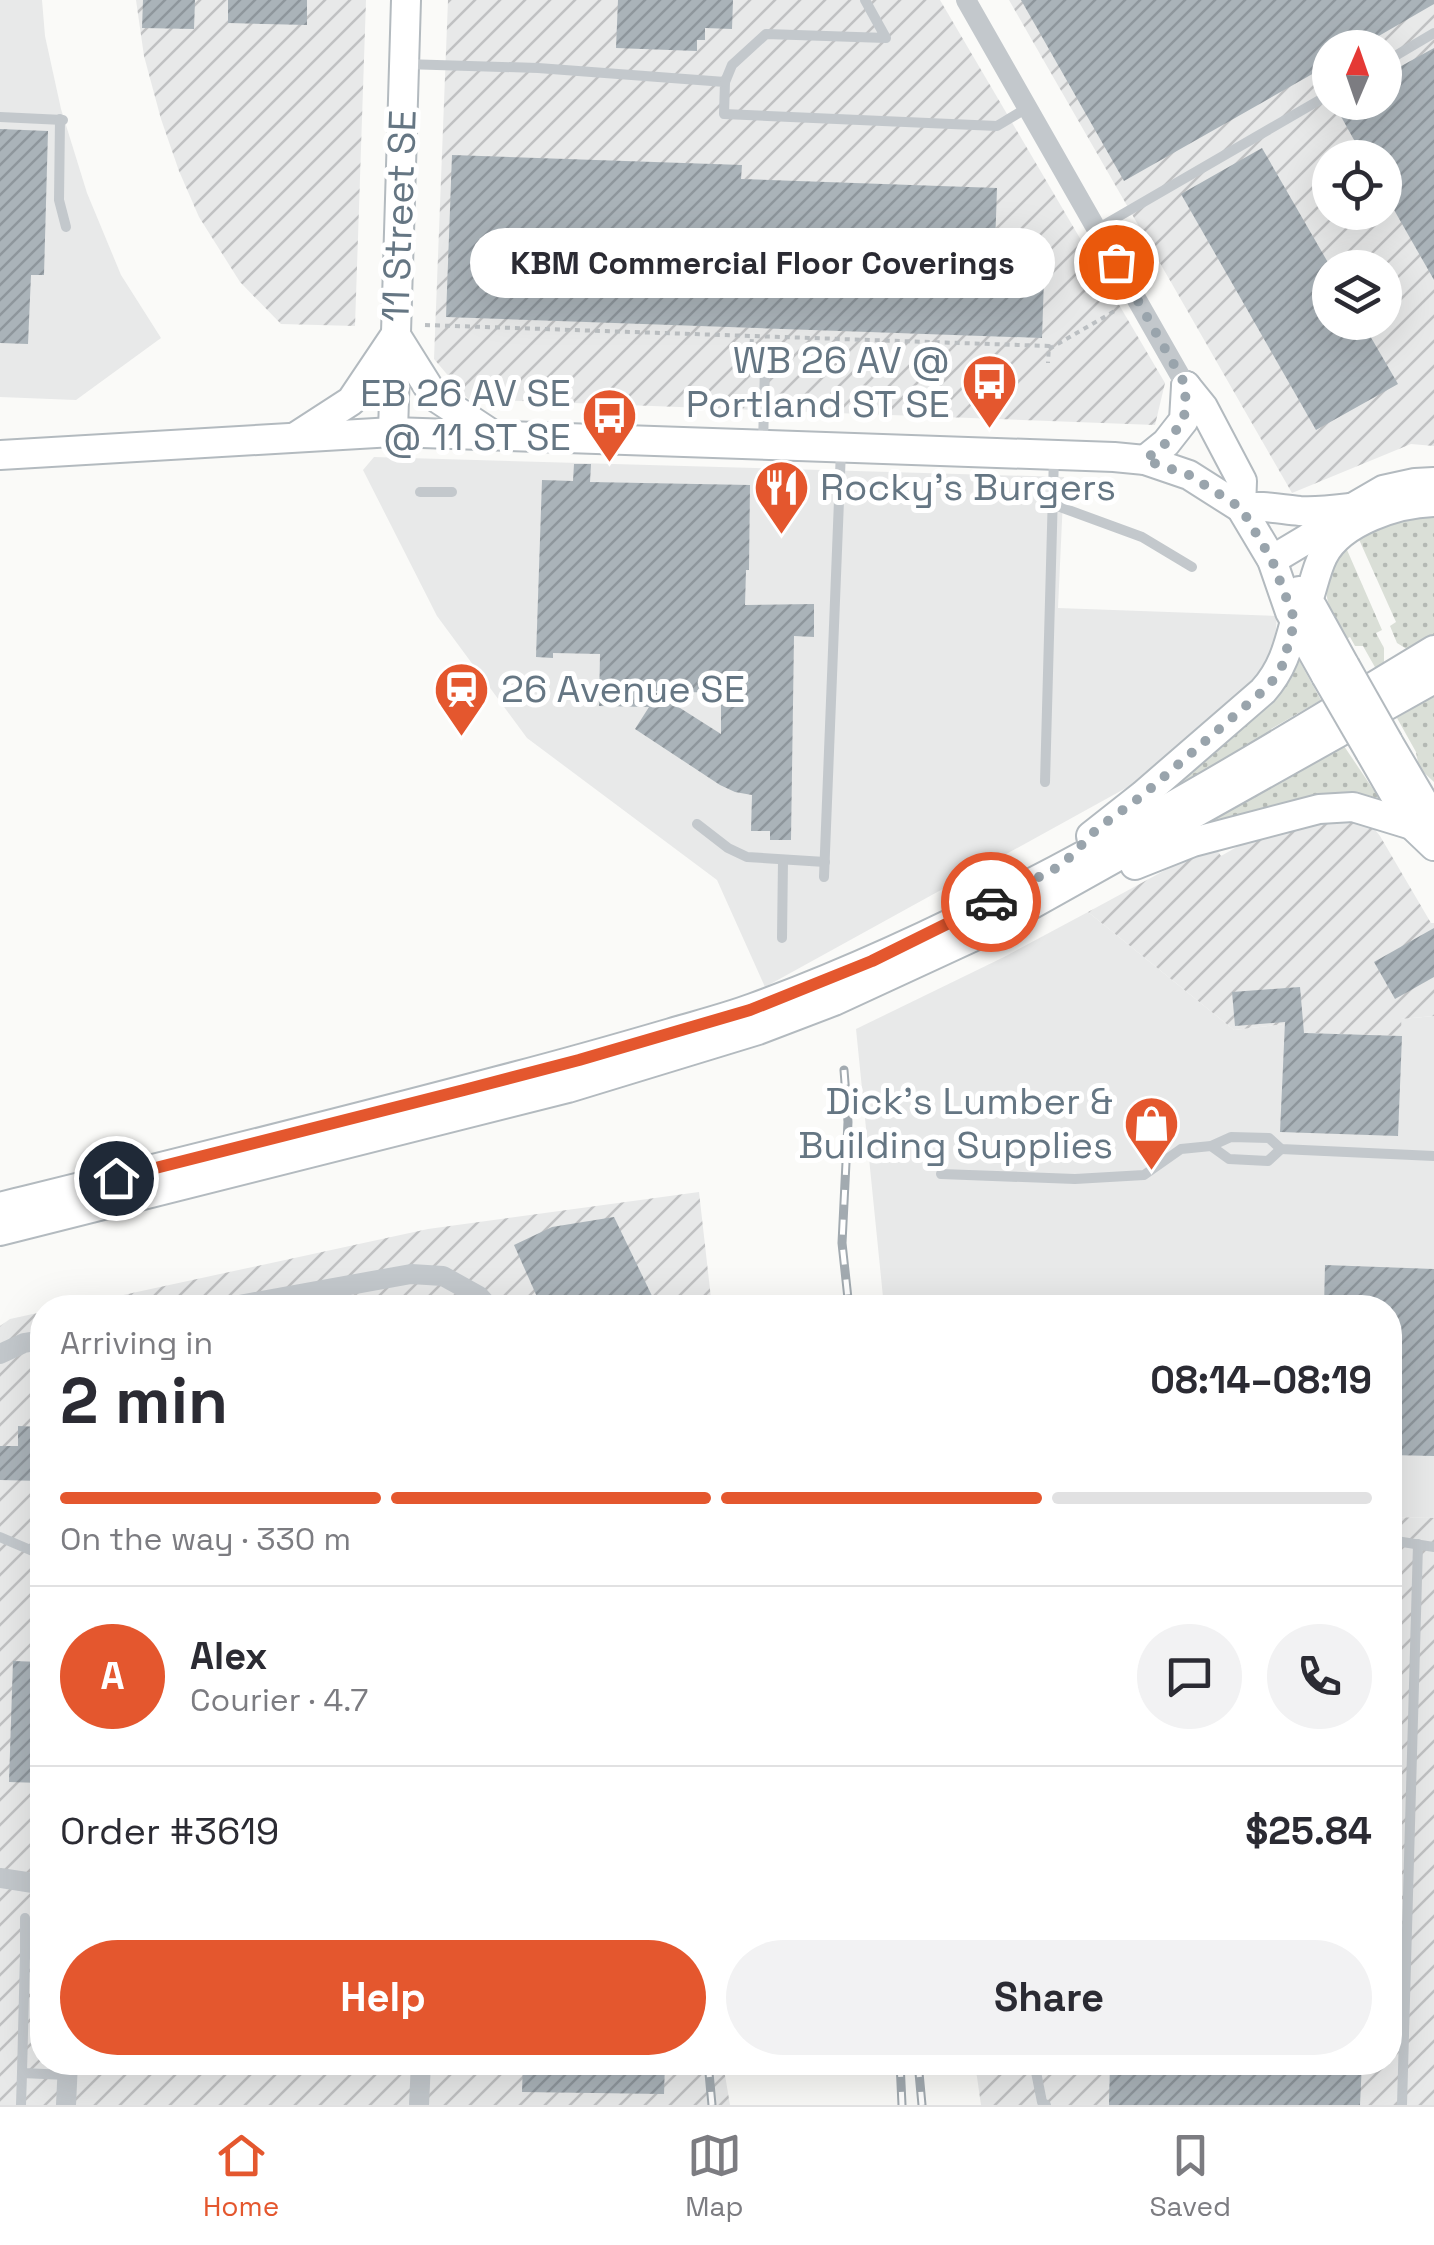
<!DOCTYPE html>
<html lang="en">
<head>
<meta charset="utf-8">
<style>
  body { margin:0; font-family:"Space Grotesk",sans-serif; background:#f2f2f3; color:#2b2b33; height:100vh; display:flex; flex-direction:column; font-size:38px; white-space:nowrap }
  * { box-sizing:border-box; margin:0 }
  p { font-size:32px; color:#7c7c81 }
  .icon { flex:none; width:55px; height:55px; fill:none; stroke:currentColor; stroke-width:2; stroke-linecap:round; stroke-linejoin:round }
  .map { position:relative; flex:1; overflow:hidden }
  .panel { position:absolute; left:30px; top:1295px; width:1372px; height:780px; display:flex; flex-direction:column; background:#fff; border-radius:40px; box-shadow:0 10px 40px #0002 }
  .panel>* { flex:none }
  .needle { width:65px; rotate:2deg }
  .buttons { position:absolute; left:1312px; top:30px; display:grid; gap:20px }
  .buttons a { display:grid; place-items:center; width:90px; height:90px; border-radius:50%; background:#fff; box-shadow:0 10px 40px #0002; font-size:50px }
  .pin { position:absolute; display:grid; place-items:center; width:85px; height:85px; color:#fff; margin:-42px; border:5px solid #fff; border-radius:50%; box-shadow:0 2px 10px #0007 }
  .courier { position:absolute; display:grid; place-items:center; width:100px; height:100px; margin:-50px; border:8px solid #e4572e; border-radius:50%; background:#fff; color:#222; box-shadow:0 2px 12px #0007 }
  .bubble { position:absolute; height:70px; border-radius:35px; background:#fff; box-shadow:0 10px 40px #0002; font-size:32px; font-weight:700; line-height:70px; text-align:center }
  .summary em { font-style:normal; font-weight:700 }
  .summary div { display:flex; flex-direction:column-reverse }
  .summary { display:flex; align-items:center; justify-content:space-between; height:170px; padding:0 30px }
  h1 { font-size:65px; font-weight:700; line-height:75px }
  .bar { display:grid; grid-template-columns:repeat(4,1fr); gap:15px 10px; align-content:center; height:120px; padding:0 30px }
  .bar i { height:12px; border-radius:8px; background:#e1e1e2 }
  .bar .active { background:#e4572e }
  .bar p { grid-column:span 4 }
  .line { display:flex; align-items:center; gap:25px; padding:0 30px; border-top:2px solid #e1e1e2 }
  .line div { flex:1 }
  .round { display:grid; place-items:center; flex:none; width:105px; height:105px; border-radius:52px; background:#f2f2f3 }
  .primary-button { display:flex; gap:20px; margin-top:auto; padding:20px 30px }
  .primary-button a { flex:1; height:115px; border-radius:60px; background:#e4572e; color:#fff; font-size:40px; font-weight:700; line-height:115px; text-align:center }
  .primary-button a+a { background:#f2f2f3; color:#2b2b33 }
  .dock { display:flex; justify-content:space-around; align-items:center; height:140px; border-top:2px solid #e1e1e2; background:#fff; font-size:28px; color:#7c7c81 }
  .dock a { display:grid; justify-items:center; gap:5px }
  .dock .active { color:#e4572e }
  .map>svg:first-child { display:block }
  .built { fill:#e8e9e9 }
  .industrial { fill:url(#industrial-furrows); fill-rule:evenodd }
  .grass { fill:url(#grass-dots) }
  .building { fill:url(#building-hatch); fill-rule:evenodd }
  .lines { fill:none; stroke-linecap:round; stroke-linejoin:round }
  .secondary-casing { stroke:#b3babf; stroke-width:32 }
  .path { stroke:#bbbfc2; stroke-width:4; stroke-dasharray:5 5; stroke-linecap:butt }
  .lane { stroke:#c3c8cc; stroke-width:10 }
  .street { stroke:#c3c8cc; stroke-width:20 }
  .secondary { stroke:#fff; stroke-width:28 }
  .rail-casing { stroke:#a2aab0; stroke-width:9 }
  .rail { stroke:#fff; stroke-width:5; stroke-dasharray:15; stroke-linecap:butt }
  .secondary-bridge-casing { stroke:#b3babf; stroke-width:32; stroke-linecap:butt }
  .secondary-bridge { stroke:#fff; stroke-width:28 }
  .done { stroke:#99a4ac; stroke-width:10; stroke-dasharray:0 18 }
  .route { stroke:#e4572e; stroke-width:12 }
  .labels { text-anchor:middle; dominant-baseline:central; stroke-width:10; stroke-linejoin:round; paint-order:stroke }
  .street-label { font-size:38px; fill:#657683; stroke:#fff }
  .poi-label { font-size:38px; fill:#657683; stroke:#fff; text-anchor:end }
</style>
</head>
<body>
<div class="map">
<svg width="1434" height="2105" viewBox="0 0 1434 2105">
  <defs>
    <pattern id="industrial-furrows" width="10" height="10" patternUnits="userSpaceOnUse" patternTransform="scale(2.5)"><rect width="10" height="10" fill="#e8e9e9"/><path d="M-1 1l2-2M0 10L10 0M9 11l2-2" fill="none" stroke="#c0c1c2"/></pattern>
    <pattern id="grass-dots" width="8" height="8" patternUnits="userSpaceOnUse" patternTransform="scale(2.5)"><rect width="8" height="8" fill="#dadfd7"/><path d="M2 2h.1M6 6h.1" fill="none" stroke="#b4b9b4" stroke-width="1.8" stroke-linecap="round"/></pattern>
    <pattern id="building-hatch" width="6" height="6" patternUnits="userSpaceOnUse" patternTransform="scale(2.5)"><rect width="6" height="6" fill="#aab3b9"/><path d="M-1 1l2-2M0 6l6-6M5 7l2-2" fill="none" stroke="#8e969c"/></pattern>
  </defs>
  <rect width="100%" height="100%" fill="#fafaf8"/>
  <g class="built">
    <path d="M0,0H42L45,36L61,109L87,193L121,275L161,338L76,400L0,397Z"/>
    <path d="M374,457L1064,477L1058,608L1277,616L1273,664L1155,772L765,987L717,880L527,738L437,616L363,470Z"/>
    <path d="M1088,912L1234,1030L1284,1024V1031L1401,1036V1019L1434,1016V1518L1390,1517V1308L884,1307L856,1029L1004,957Z"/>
  </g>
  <g class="industrial">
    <path d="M136,0H366L355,326L281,324L240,282L199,217L179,171L161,119L144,56Z"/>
    <path d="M448,0H940L1165,383L1155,425L468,399L434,359Z"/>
    <path d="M1009,0H1434V446L1411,444L1292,493ZM1330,48H1385V102H1330ZM1330,158H1385V212H1330ZM1330,268H1385V322H1330Z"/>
    <path d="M1337,816L1372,826L1380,836L1431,923H1434V1016L1401,1019L1402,1036L1284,1032V1024L1234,1030L1088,912L1193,855L1217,850L1221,856L1256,836Z"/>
    <path d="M699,1192L712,1307L63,1308L428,1229Z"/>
    <path d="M42,1312V2062L723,2063L730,2105H0V1326L10,1319Z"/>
    <path d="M1390,1517L1434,1518V2105H981L975,2063L1390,2062Z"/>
  </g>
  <g class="grass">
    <path d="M1434,512V635L1410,651L1397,643L1390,626L1396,622L1357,535L1377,524Z"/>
    <path d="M1344,543L1382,630L1376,633L1384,648V665L1376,669L1363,646H1355L1350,637L1346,639C1320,592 1321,591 1344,543Z"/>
    <path d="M1296,655L1321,700L1271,729L1272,735L1153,802Z"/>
    <path d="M1434,695V782L1419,768L1416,752L1397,718Z"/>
    <path d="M1344,746L1381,801L1172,838L1292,770L1296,773Z"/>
  </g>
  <g class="building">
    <path d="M143,0H195L194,29L142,28Z"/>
    <path d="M228,0H307V25L228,23Z"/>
    <path d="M618,0H733L732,29L705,28V40H697V51L616,48Z"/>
    <path d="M1021,0H1434V4L1358,48H1330V64L1124,181Z"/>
    <path d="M1434,48V280L1385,194V158H1364L1333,102H1385V75Z"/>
    <path d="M0,129L48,131L44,275H31L28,344L0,343Z"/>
    <path d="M1262,148L1330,266V322H1362L1398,384L1316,430L1181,194Z"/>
    <path d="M452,155L742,165L741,179L997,188L995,247L1045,249L1042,338L446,317Z"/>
    <path d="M574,464H591L590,482L750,485L749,570H746L745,605L814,604V637L794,636L791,840H770V831H751L752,795L735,792L720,785L635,729L649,707L599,706L600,654L553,653V658L536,657L542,480L573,481ZM654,691L721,693V734L658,694Z"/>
    <path d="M1434,928V977L1395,999L1374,962Z"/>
    <path d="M1300,987L1304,1033L1402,1036L1398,1136L1280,1132L1285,1022L1235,1026L1232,992Z"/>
    <path d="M614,1217L654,1300L638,1308H542L514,1245L552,1227Z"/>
    <path d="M1325,1265L1434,1269V1456L1390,1455V1308H1324Z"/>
    <path d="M18,1426L42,1427V1481L0,1480V1446H18Z"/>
    <path d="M13,1661L42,1662V1783L9,1782Z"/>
    <path d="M523,2062H665L664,2094L522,2092Z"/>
    <path d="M1110,2062H1362L1360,2105H1109Z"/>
  </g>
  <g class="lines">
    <defs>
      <g id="secondary">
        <path d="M397,337L434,396L490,433"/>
        <path d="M1186,386L1203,407L1242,481L1241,508"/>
        <path d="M393,432L406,0"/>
        <path d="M297,436L351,401L396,334"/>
        <path d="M0,455L393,432L1114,457L1145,460L1189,475L1241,508L1272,560L1290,612L1326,676"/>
        <path d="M1145,460L1166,443L1184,420L1186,386"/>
        <path d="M1241,508C1263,505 1278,509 1300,511C1317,512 1333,510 1350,508"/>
        <path d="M1272,560L1307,539L1352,508L1383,490L1415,483L1434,482"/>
        <path d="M1299,591L1313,608L1345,666"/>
        <path d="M1308,601C1313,587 1316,570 1323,556C1341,521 1398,503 1434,502"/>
        <path d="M1388,742L1432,817L1434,833"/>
        <path d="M1370,752L1412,825L1434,846"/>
        <path d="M1091,836L1143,795L1263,691C1282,670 1288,648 1295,621"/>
        <path d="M1135,865L1193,842L1319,809L1353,807L1412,825"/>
        <path d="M0,1207C166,1166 333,1125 498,1081C556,1066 613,1050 671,1033C698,1025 726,1018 753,1008C991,921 1218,781 1434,650"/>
        <path d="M0,1231L568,1088L758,1030L834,1001L979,934L1434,679"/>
      </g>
    </defs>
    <use href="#secondary" class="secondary-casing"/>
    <g class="path">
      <path d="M425,325L1049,346L1048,363"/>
      <path d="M1049,349L1118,309"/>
      <path d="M751,354L752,336"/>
    </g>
    <g class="lane">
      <path d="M1385,62L1434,33"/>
      <path d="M404,64L538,68L725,82L724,114L997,126L1027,108"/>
      <path d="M725,82L732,65L766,34L886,38L865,0"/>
      <path d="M0,117L63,120"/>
      <path d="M60,119L59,200L66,227"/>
      <path d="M1097,229L1330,94"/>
      <path d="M763,445L765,366"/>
      <path d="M420,492H452"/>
      <path d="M1052,504L1142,537L1192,567"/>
      <path d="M1045,782L1054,456"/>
      <path d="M697,824L728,848L747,857L825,862"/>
      <path d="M824,877L841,450"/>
      <path d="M782,938L783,860"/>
      <path d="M1211,1146L1229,1159L1268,1161L1281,1149"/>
      <path d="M941,1174L1075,1179L1144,1175L1181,1149L1211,1146L1231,1137L1269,1138L1281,1149L1434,1156"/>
      <path d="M0,1537L42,1555"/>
      <path d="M1390,1540L1434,1547"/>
      <path d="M25,1918V1954"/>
      <path d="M42,1955L25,1954L22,2073L67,2075"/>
      <path d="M1034,2062L1042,2102L1046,2105"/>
      <path d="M21,2105L22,2073"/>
      <path d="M1402,2105L1418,1544"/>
    </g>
    <g class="street">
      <path d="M966,0L1186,386"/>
      <path d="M223,1308L411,1274L443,1276L479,1296L490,1308"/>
      <path d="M0,1354L24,1343L42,1340"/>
      <path d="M0,1878L33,1883L42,1887"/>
      <path d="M66,2105L68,2062"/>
      <path d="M419,2105L421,2062"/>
    </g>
    <use href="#secondary" class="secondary"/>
    <defs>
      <g id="rail">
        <path d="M844,1070L848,1122L842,1243L849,1308"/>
        <path d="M708,2062L712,2105"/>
        <path d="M900,2062L902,2105"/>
        <path d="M918,2062L922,2105"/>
      </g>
    </defs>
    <use href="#rail" class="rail-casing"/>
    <use href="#rail" class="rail"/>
    <defs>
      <g id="secondary-bridge">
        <path d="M1345,666L1388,742"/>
        <path d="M1326,676L1370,752"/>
      </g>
    </defs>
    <use href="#secondary-bridge" class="secondary-bridge-casing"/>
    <use href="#secondary-bridge" class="secondary-bridge"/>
  </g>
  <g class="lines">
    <path class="done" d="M991,902L1062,865L1097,829L1143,795L1263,691L1275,678L1282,666L1295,621L1272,560L1241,508L1189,475L1145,460L1166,443L1184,420L1186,386L1116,262"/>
    <path class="route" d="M116,1178L464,1090L579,1060L750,1010L872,961L991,902"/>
  </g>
  <defs>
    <symbol id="bus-pin" viewBox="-11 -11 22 30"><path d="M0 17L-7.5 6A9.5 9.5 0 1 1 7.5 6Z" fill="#e4572e" stroke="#fff"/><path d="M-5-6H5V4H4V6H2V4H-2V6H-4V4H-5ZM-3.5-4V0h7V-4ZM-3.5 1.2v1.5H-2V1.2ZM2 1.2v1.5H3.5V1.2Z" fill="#fff"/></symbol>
    <symbol id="restaurant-pin" viewBox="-11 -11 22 30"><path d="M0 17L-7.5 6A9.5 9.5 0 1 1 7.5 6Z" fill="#e4572e" stroke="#fff"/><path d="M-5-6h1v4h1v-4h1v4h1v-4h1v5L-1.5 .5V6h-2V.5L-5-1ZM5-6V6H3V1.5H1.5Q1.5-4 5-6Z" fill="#fff"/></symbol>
    <symbol id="station-pin" viewBox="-11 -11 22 30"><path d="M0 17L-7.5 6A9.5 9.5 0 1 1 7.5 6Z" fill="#e4572e" stroke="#fff"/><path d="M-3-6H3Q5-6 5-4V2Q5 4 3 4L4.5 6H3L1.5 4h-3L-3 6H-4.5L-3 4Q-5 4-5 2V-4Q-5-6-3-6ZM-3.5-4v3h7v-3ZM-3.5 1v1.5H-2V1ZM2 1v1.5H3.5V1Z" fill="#fff"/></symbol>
    <symbol id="shop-pin" viewBox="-11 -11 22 30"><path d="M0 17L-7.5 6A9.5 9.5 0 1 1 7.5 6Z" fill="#e4572e" stroke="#fff"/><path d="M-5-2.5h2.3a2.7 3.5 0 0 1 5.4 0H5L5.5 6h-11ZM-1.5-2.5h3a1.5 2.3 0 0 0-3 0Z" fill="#fff"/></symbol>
  </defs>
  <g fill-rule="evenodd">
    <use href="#bus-pin" x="958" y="350" width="63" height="86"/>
    <use href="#bus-pin" x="578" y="384" width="63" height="86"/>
    <use href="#restaurant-pin" x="750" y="456" width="63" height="86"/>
    <use href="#station-pin" x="430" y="658" width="63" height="86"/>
    <use href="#shop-pin" x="1120" y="1092" width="63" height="86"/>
  </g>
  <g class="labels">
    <g class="street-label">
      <text transform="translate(399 216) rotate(-88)">11 Street SE</text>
    </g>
    <g class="poi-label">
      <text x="950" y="360">WB 26 AV @<tspan x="950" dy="44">Portland ST SE</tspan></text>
      <text x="571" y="393">EB 26 AV SE<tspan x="571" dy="44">@ 11 ST SE</tspan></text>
      <text x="820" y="487" text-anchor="start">Rocky's Burgers</text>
      <text x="501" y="689" text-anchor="start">26 Avenue SE</text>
      <text x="1113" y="1101">Dick's Lumber &amp;<tspan x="1113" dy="44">Building Supplies</tspan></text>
    </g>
  </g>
</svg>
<div class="buttons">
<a><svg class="needle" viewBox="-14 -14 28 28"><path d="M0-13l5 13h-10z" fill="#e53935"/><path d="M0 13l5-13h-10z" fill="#7c7c81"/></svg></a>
<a><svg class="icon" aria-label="locate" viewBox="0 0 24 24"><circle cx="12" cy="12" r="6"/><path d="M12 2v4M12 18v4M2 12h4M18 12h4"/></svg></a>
<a><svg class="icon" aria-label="layers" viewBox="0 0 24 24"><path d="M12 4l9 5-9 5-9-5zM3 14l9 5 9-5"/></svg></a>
</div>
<div class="pin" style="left:1116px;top:262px;background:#ea580c"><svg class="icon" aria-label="bag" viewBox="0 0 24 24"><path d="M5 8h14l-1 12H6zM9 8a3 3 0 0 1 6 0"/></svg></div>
<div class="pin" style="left:116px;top:1178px;background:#1f2937"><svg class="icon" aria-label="home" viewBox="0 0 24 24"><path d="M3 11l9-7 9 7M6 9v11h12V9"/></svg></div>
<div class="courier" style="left:991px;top:902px"><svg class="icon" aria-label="car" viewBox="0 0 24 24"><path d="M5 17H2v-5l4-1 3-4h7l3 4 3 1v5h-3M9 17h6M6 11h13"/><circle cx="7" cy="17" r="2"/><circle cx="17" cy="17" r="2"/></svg></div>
<div class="bubble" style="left:470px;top:228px;width:585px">KBM Commercial Floor Coverings</div>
<section class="panel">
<div class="summary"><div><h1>2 min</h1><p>Arriving in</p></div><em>08:14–08:19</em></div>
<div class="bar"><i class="active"></i><i class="active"></i><i class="active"></i><i></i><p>On the way · 330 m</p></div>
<div class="line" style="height:180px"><b class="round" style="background:#e4572e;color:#fff">A</b><div><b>Alex</b><p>Courier · 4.7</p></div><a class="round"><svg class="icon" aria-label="chat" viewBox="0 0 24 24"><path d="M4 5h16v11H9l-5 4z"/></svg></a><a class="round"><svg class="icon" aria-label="phone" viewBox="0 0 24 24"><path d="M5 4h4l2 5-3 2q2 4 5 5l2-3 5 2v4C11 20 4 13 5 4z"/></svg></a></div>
<div class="line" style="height:130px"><div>Order #3619</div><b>$25.84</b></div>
<div class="primary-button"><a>Help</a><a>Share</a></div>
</section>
</div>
<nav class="dock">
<a class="active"><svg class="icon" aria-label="home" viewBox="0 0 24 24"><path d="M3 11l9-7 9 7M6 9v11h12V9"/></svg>Home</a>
<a><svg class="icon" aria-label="map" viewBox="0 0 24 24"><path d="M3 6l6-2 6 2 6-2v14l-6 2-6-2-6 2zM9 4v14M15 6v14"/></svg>Map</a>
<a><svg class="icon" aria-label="saved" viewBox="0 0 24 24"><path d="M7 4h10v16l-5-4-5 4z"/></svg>Saved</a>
</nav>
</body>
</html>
